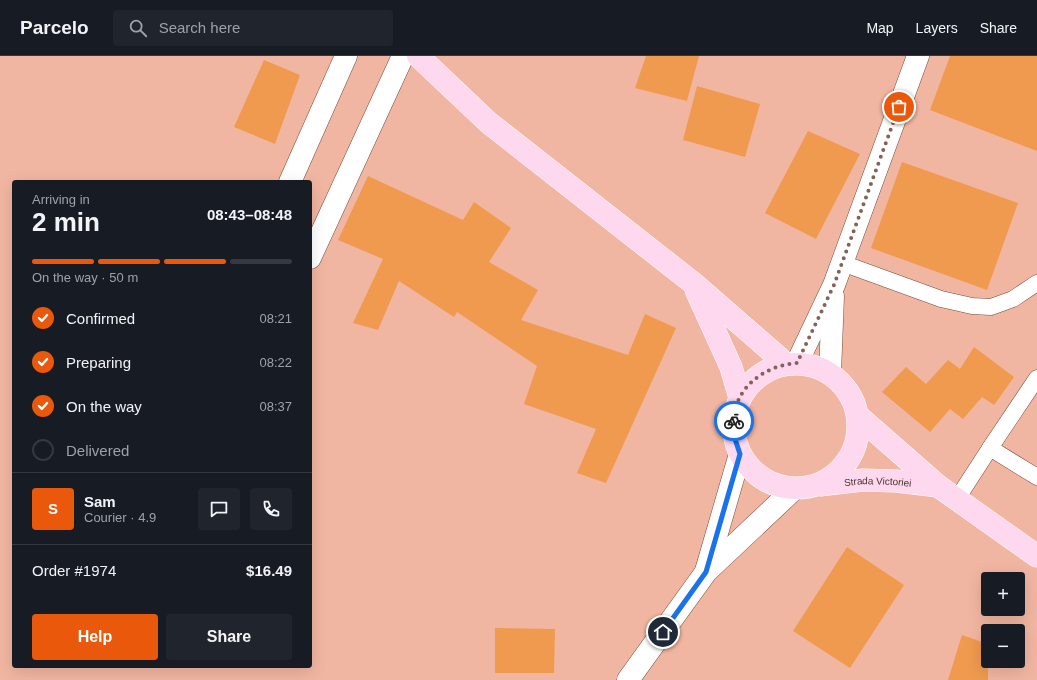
<!DOCTYPE html>
<html lang="en">
<head>
<meta charset="utf-8">
<style>
  body { margin:0; font-family:Arial,sans-serif; background:#20242c; color:#f1f3f6; height:100vh; display:flex; flex-direction:column; font-size:15px; white-space:nowrap }
  * { box-sizing:border-box; margin:0 }
  p { font-size:13px; color:#9ea1a6 }
  .icon { flex:none; width:22px; height:22px; fill:none; stroke:currentColor; stroke-width:2; stroke-linecap:round; stroke-linejoin:round }
  .map { position:relative; flex:1; overflow:hidden }
  .panel { position:absolute; left:12px; top:124px; width:300px; height:488px; display:flex; flex-direction:column; background:#171b24; border-radius:4px; box-shadow:0 4px 16px #0002 }
  .panel>* { flex:none }
  .controls { position:absolute; left:981px; top:516px; display:grid; gap:8px }
  .controls a { display:grid; place-items:center; width:44px; height:44px; border-radius:4px; background:#171b24; box-shadow:0 4px 16px #0002; font-size:20px }
  .pin { position:absolute; display:grid; place-items:center; width:34px; height:34px; color:#fff; margin:-17px; border:2px solid #fff; border-radius:50%; box-shadow:0 1px 4px #0007 }
  .courier { position:absolute; display:grid; place-items:center; width:40px; height:40px; margin:-20px; border:3px solid #1a73e8; border-radius:50%; background:#fff; color:#222; box-shadow:0 1px 5px #0007 }
  .headline em { font-style:normal; font-weight:700 }
  .headline div { display:flex; flex-direction:column-reverse }
  .headline { display:flex; align-items:center; justify-content:space-between; height:68px; padding:0 20px }
  h1 { font-size:26px; font-weight:700; line-height:30px }
  .bar { display:grid; grid-template-columns:repeat(4,1fr); gap:6px 4px; align-content:center; height:48px; padding:0 20px }
  .bar i { height:5px; border-radius:3px; background:#363941 }
  .bar .active { background:#ea580c }
  .bar p { grid-column:span 4 }
  .line { display:flex; align-items:center; gap:10px; padding:0 20px; border-top:1px solid #363941 }
  .line div { flex:1 }
  .round { display:grid; place-items:center; flex:none; width:42px; height:42px; border-radius:4px; background:#20242c }
  ol { padding:0 20px; list-style:none }
  li { display:flex; align-items:center; gap:12px; height:44px }
  li p { margin-inline-start:auto }
  li .icon { padding:4px; border-radius:50%; background:#ea580c; color:#fff; stroke-width:4 }
  li:last-child { color:#9ea1a6 }
  li i { width:22px; height:22px; border:2px solid #363941; border-radius:50% }
  .button { display:flex; gap:8px; margin-top:auto; padding:8px 20px }
  .button a { flex:1; height:46px; border-radius:4px; background:#ea580c; color:#fff; font-size:16px; font-weight:700; line-height:46px; text-align:center }
  .button a+a { background:#20242c; color:#f1f3f6 }
  header { display:flex; align-items:center; gap:24px; box-sizing:border-box; height:56px; padding:0 20px; background:#171b24; border-bottom:1px solid #363941 }
  header strong { font-size:19px }
  nav { display:flex; gap:22px; margin-inline-start:auto; font-size:14px }
  .search { width:280px; height:36px; background:#20242c; display:flex; align-items:center; gap:10px; box-sizing:border-box; padding:0 14px; border-radius:4px; color:#9ea1a6; font-size:15px }
  .map>svg:first-child { display:block }
  .building { fill:#ef9a4f }
  .lines { fill:none; stroke-linecap:round; stroke-linejoin:round }
  .service-casing { stroke:#7c4a38; stroke-width:17 }
  .minor-casing { stroke:#7c4a38; stroke-width:23 }
  .tertiary-casing { stroke:#7c4a38; stroke-width:23 }
  .secondary-casing { stroke:#7c4a38; stroke-width:23 }
  .primary-casing { stroke:#fff; stroke-width:23 }
  .service { stroke:#fff; stroke-width:16 }
  .minor { stroke:#fff; stroke-width:22 }
  .tertiary { stroke:#fff; stroke-width:22 }
  .secondary { stroke:#fff; stroke-width:22 }
  .primary { stroke:#fdd8ef; stroke-width:22 }
  .done { stroke:#866256; stroke-width:4; stroke-dasharray:0 7.2 }
  .route { stroke:#1a73e8; stroke-width:5 }
  .labels { text-anchor:middle; dominant-baseline:central; stroke-width:3; stroke-linejoin:round; paint-order:stroke }
  .street-label { font-size:10px; fill:#4d352d; stroke:#fec3ae }
</style>
</head>
<body>
<header>
<strong>Parcelo</strong>
<div class="search"><svg class="icon" aria-label="search" viewBox="0 0 24 24"><circle cx="10" cy="10" r="6"/><path d="M15 15l6 6"/></svg>Search here</div>
<nav><a>Map</a><a>Layers</a><a>Share</a></nav>
</header>
<div class="map">
<svg width="1037" height="624" viewBox="0 0 1037 624">
  <rect width="100%" height="100%" fill="#f1b6a1"/>
  <g class="building">
    <path d="M646,0H699L687,45L635,32Z"/>
    <path d="M950,0H1037V95L930,54Z"/>
    <path d="M264,4L300,19L275,88L234,71Z"/>
    <path d="M697,30L760,48L745,101L683,84Z"/>
    <path d="M808,75L860,98L816,183L765,157Z"/>
    <path d="M902,106L1018,147L987,234L871,192Z"/>
    <path d="M368,120L463,164L474,146L511,172L489,206L538,234L521,264L628,299L645,258L676,272L606,427L577,417L596,373L524,348L537,310L457,256L454,261L399,225L378,274L353,267L383,203L338,184Z"/>
    <path d="M974,291L1014,321L994,349L982,341L963,363L950,353L930,376L882,336L906,311L926,328L948,304L960,313Z"/>
    <path d="M847,491L904,529L850,612L793,575Z"/>
    <path d="M495,572L555,573L554,617H495Z"/>
    <path d="M962,579L988,588V624H948Z"/>
  </g>
  <g class="lines">
    <defs>
      <g id="service">
        <path d="M842,207L941,243L972,250L991,251L1013,243L1037,227"/>
        <path d="M990,392L1037,322"/>
        <path d="M957,443L990,392L1037,421"/>
      </g>
      <g id="minor">
        <path d="M290,126L346,0"/>
        <path d="M310,202L403,0"/>
      </g>
      <g id="tertiary">
        <path d="M797,307L834,229L918,0"/>
        <path d="M830,317L833,240"/>
      </g>
      <g id="secondary">
        <path d="M706,515L740,398"/>
        <path d="M628,624L706,516L794,433"/>
      </g>
      <g id="primary">
        <path d="M418,0L489,67L693,227L786,308"/>
        <path d="M696,234L731,311L740,342"/>
        <circle cx="796" cy="370" r="62"/>
        <path d="M858,360L938,430L1037,500"/>
        <path id="s1" d="M820,429L863,424L896,425L938,430"/>
      </g>
    </defs>
    <use href="#service" class="service-casing"/>
    <use href="#minor" class="minor-casing"/>
    <use href="#tertiary" class="tertiary-casing"/>
    <use href="#secondary" class="secondary-casing"/>
    <use href="#primary" class="primary-casing"/>
    <use href="#service" class="service"/>
    <use href="#minor" class="minor"/>
    <use href="#tertiary" class="tertiary"/>
    <use href="#secondary" class="secondary"/>
    <use href="#primary" class="primary"/>
  </g>
  <g class="lines">
    <path class="done" d="M734,365C734,331 766,309 797,307L834,229L899,51"/>
    <path class="route" d="M663,576L706,516L740,398L734,380V365"/>
  </g>
  <g class="labels">
    <g class="street-label">
      <text stroke="none"><textPath href="#s1" startOffset="58">Strada Victoriei</textPath></text>
    </g>
  </g>
</svg>
<div class="controls">
<a>+</a>
<a>−</a>
</div>
<div class="pin" style="left:899px;top:51px;background:#ea580c"><svg class="icon" aria-label="bag" viewBox="0 0 24 24"><path d="M5 8h14l-1 12H6zM9 8a3 3 0 0 1 6 0"/></svg></div>
<div class="pin" style="left:663px;top:576px;background:#1f2937"><svg class="icon" aria-label="home" viewBox="0 0 24 24"><path d="M3 11l9-7 9 7M6 9v11h12V9"/></svg></div>
<div class="courier" style="left:734px;top:365px"><svg class="icon" aria-label="bike" viewBox="0 0 24 24"><circle cx="6" cy="16" r="4"/><circle cx="18" cy="16" r="4"/><path d="M6 16l4-8h5l3 8M10 8l3 8H6M13 5h3"/></svg></div>
<section class="panel">
<div class="headline"><div><h1>2 min</h1><p>Arriving in</p></div><em>08:43–08:48</em></div>
<div class="bar"><i class="active"></i><i class="active"></i><i class="active"></i><i></i><p>On the way · 50 m</p></div>
<ol>
<li><svg class="icon" aria-label="check" viewBox="0 0 24 24"><path d="M5 12l5 5 9-10"/></svg>Confirmed<p>08:21</p></li>
<li><svg class="icon" aria-label="check" viewBox="0 0 24 24"><path d="M5 12l5 5 9-10"/></svg>Preparing<p>08:22</p></li>
<li><svg class="icon" aria-label="check" viewBox="0 0 24 24"><path d="M5 12l5 5 9-10"/></svg>On the way<p>08:37</p></li>
<li><i></i>Delivered</li>
</ol>
<div class="line" style="height:72px"><b class="round" style="background:#ea580c;color:#fff">S</b><div><b>Sam</b><p>Courier · 4.9</p></div><a class="round"><svg class="icon" aria-label="chat" viewBox="0 0 24 24"><path d="M4 5h16v11H9l-5 4z"/></svg></a><a class="round"><svg class="icon" aria-label="phone" viewBox="0 0 24 24"><path d="M5 4h4l2 5-3 2q2 4 5 5l2-3 5 2v4C11 20 4 13 5 4z"/></svg></a></div>
<div class="line" style="height:52px"><div>Order #1974</div><b>$16.49</b></div>
<div class="button"><a>Help</a><a>Share</a></div>
</section>
</div>
</body>
</html>
